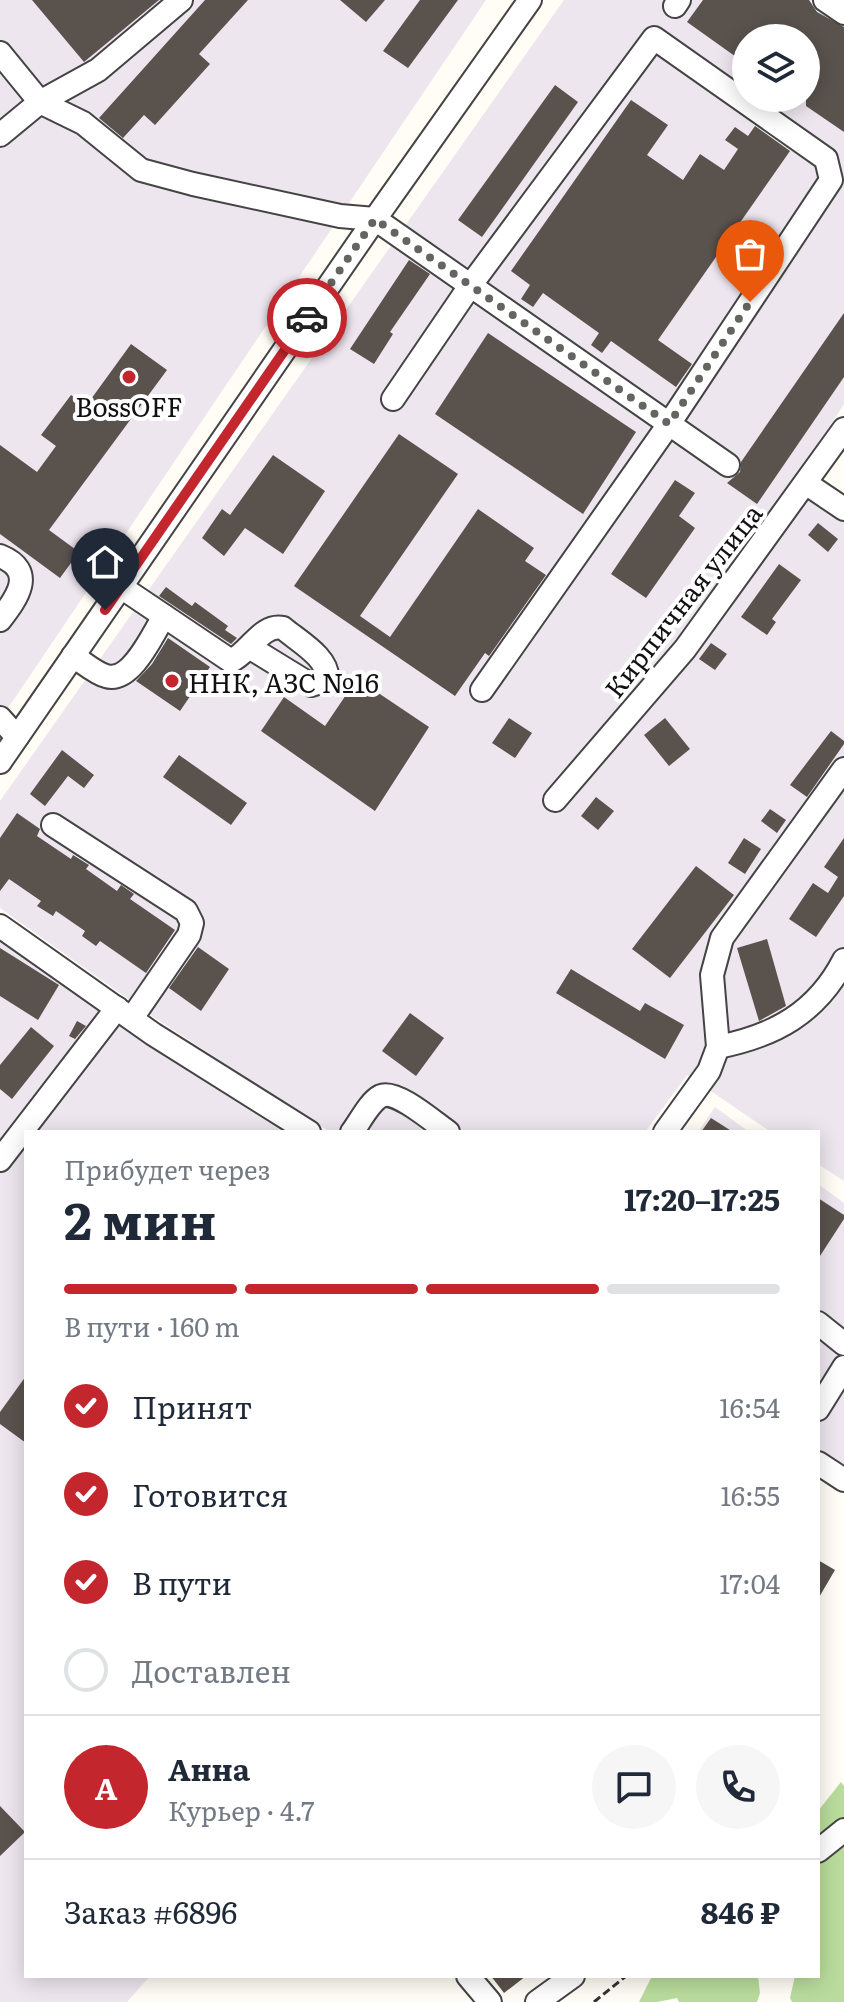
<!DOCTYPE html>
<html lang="ru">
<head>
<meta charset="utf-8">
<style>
  body { margin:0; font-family:Literata,serif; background:#f6f6f7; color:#1f2937; height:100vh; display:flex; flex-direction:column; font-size:30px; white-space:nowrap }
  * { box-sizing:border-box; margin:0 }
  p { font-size:26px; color:#747a83 }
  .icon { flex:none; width:44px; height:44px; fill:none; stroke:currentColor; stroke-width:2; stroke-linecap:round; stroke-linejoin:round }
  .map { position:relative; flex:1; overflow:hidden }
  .sheet { position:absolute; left:24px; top:1130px; width:796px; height:848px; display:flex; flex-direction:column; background:#fff; border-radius:0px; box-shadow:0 4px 20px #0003 }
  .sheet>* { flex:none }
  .controls { position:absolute; left:732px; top:24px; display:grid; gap:16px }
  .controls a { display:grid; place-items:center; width:88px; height:88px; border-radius:50%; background:#fff; box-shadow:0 4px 20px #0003; font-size:40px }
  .pin { position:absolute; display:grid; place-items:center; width:68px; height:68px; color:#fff; margin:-82px -34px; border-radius:50% 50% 50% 0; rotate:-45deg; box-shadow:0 0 8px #0007 }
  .pin .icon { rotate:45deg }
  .courier { position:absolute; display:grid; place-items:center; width:80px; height:80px; margin:-40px; border:6px solid #c4262e; border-radius:50%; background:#fff; color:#222; box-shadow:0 2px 10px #0007 }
  .headline em { font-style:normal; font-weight:700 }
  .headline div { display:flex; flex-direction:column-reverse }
  .headline { display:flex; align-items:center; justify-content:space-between; height:136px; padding:0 40px }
  h1 { font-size:52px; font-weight:700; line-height:60px }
  .bar { display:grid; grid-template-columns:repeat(4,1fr); gap:12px 8px; align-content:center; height:96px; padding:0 40px }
  .bar i { height:10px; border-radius:6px; background:#e0e1e3 }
  .bar .on { background:#c4262e }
  .bar p { grid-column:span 4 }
  .line { display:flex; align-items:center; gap:20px; padding:0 40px; border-top:2px solid #e0e1e3 }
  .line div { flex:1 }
  .round { display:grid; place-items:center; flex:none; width:84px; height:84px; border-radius:42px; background:#f6f6f7 }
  ol { padding:0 40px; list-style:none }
  li { display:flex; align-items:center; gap:24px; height:88px }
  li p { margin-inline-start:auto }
  li .icon { padding:8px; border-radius:50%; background:#c4262e; color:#fff; stroke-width:4 }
  li:last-child { color:#747a83 }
  li i { width:44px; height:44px; border:4px solid #e0e1e3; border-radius:50% }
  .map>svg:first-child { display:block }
  .industrial { fill:#eee6ef; fill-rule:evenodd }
  .forest { fill:#b9dc9c }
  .building { fill:#5a524d }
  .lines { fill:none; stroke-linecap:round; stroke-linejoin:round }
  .minor-casing { stroke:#444; stroke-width:26 }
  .path { stroke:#333; stroke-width:3; stroke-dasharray:8 4; stroke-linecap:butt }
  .minor { stroke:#fff; stroke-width:22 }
  .done { stroke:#646461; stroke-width:8; stroke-dasharray:0 14.4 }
  .route { stroke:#c4262e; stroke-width:10 }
  .poi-dot { fill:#c4262e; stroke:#fff; stroke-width:3 }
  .labels { text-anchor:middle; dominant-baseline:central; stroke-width:8; stroke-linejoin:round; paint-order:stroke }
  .poi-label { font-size:26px; fill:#111; stroke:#fff }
  .street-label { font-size:26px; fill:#111; stroke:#fff }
</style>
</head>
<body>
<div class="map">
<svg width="844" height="2002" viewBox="0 0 844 2002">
  <rect width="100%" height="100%" fill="#fffdf5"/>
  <g class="industrial">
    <path d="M0,0H486L0,720Z"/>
    <path d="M564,0H844V404L792,485L844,519V1181L818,1164V1132H771L687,1075L645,1132H330L155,1018L0,908V801ZM746,38H806V98H746Z"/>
    <path d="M0,938L298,1132H26V1976H150L127,2002H0Z"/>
    <path d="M715,1107L749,1132H698Z"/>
    <path d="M818,1184L844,1203V1465L818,1448Z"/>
  </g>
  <g class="forest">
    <path d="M841,1782L844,1786V2002H792L790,1998L795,1976H818V1811Z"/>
    <path d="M652,1976H758L760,1993L757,2002H679L677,1998L657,2002H639Z"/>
  </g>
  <g class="building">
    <path d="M32,0H159L84,62Z"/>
    <path d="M205,0H248L199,54L210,64L155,125L144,115L123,138L99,118Z"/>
    <path d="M340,0H385L366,22Z"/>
    <path d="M420,0H458L408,68L383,51Z"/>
    <path d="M703,0H809L817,12L844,27V132L806,106V38H746V64L687,22Z"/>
    <path d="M555,85L578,102L482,237L458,220Z"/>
    <path d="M631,100L668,125L647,155L683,180L700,154L724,170L738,149L725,140L735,127L748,136L755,126L790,151L658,340L692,364L676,387L611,341L602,353L591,345L599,333L543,293L533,307L521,299L530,285L511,271Z"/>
    <path d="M409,260L430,274L390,332L393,334L374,364L350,349Z"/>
    <path d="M844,313V377L757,504L727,483L740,472L741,462Z"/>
    <path d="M488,333L636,432L583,514L435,414Z"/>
    <path d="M131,344L167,370L49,530L79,552L60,578L0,534V445L37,472L56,446L41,435L71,395L86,406Z"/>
    <path d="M399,434L458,474L360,616L390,637L478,509L534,548L525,561L546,575L489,656L485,653L455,696L294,586Z"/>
    <path d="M273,455L325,491L283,554L245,528L224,556L202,538L222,509L230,515Z"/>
    <path d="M675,480L695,493L679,516L695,528L646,598L611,574Z"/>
    <path d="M818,523L838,539L828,552L808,535Z"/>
    <path d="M779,564L801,580L772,619L776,622L767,635L741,617Z"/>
    <path d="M166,587L192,606L195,602L228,626L225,630L237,638L231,644L159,596Z"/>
    <path d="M168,638L210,667L180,711L136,681L152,664Z"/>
    <path d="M711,643L727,654L715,670L699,659Z"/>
    <path d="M368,686L429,727L375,811L261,731L284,697L325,726L350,689L361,696Z"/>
    <path d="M509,718L532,733L515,758L492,743Z"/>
    <path d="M665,718L690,749L669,766L644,735Z"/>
    <path d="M831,731L844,741V744L807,797L790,785Z"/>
    <path d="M62,750L94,775L84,788L68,776L45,806L30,794Z"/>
    <path d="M179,755L247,803L231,825L163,777Z"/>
    <path d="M596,797L614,811L598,830L581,816Z"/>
    <path d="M770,809L786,820L777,833L761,821Z"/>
    <path d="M17,813L40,829L37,836L71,859L73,855L89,865L86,869L117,891L121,885L134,894L130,899L175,930L146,973L100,941L96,946L82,936L85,931L56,911L53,916L37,906L41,901L9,879L0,891V838Z"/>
    <path d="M744,838L761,849L745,874L728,863Z"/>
    <path d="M844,838V896L816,937L789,919L813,883L828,893L838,877L824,867Z"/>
    <path d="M696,866L734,895L670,978L632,949Z"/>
    <path d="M767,939L786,1006L759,1021L737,948Z"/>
    <path d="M198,947L229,969L201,1011L169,988Z"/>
    <path d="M0,948L59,985L38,1020L0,996Z"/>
    <path d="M571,969L640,1011L645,1003L684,1025L665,1059L556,993Z"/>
    <path d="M410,1013L444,1038L416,1076L382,1051Z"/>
    <path d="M77,1021L86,1026L75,1039L69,1036Z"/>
    <path d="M31,1027L54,1046L12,1099L0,1089V1065Z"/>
    <path d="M711,1118L733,1132H701Z"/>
    <path d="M818,1198L844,1215V1219L818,1259Z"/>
    <path d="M26,1376V1443L0,1424V1412Z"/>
    <path d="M818,1560L835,1570L818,1599Z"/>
    <path d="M0,1806L25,1832L0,1856Z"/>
    <path d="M491,1976H526L504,1993Z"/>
  </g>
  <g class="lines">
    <defs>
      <g id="minor">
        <path d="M825,0L844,13"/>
        <path d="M675,6L679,0"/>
        <path d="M0,53L40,102L98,70L181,0"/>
        <path d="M0,135L40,102L83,123L141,170L193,184L340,216L375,219L728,465"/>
        <path d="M393,399L470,286L654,38L826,159L831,180L669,424L482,690"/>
        <path d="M807,484L844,509"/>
        <path d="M0,556C37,571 17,598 0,620"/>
        <path d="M121,587L231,661C249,653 262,623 283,628C298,641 330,658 327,680L311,685L249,647"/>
        <path d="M73,656C83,662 95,673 106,676C131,684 153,634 164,616"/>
        <path d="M0,718L17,737"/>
        <path d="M0,762L375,219L530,0"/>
        <path d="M555,800L685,649L844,429"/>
        <path d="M53,825L186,911L192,923L189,935L132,1018"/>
        <path d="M0,926L153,1034L309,1132"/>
        <path d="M718,1047C774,1036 817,1013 844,960"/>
        <path d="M352,1132C360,1122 369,1102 381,1096C396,1089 435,1123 448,1132"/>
        <path d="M665,1132L709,1071L718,1047L712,975L722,938L844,769"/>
        <path d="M0,1160L117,1008"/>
        <path d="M818,1323L844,1344"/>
        <path d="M818,1409L844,1367"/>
        <path d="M818,1463L844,1480"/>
        <path d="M818,1851L844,1830"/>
        <path d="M468,1976L490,2002"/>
        <path d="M537,2002L573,1976"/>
      </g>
    </defs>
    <use href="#minor" class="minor-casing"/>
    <path class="path" d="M594,2002L626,1976"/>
    <use href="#minor" class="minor"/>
  </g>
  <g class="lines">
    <path class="done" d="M307,318L375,219L669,424L750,302"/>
    <path class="route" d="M105,610L307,318"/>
  </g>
  <g class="poi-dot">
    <circle cx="129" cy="377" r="8"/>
    <circle cx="172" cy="681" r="8"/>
  </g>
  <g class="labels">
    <g class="poi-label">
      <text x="129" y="405">BossOFF</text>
      <text x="188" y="681" text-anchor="start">ННК, АЗС №16</text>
    </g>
    <g class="street-label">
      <text transform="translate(682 600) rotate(-52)">Кирпичная улица</text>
    </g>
  </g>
</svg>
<div class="controls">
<a><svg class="icon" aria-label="layers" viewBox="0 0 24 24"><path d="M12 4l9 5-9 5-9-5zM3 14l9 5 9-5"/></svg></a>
</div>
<div class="pin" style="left:750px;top:302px;background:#ea580c"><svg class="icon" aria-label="bag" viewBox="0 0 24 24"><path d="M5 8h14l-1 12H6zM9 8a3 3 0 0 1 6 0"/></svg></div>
<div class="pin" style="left:105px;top:610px;background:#1f2937"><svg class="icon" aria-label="home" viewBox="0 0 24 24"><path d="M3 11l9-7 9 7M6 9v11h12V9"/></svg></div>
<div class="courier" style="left:307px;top:318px"><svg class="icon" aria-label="car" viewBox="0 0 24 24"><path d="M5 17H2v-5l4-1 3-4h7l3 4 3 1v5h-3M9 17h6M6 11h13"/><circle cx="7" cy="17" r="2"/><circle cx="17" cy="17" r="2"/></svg></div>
<section class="sheet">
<div class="headline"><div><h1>2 мин</h1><p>Прибудет через</p></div><em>17:20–17:25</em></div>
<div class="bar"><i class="on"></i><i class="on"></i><i class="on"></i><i></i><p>В пути · 160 m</p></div>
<ol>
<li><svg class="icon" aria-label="check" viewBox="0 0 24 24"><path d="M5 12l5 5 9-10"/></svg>Принят<p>16:54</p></li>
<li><svg class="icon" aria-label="check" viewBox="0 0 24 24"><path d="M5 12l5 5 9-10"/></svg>Готовится<p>16:55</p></li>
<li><svg class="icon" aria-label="check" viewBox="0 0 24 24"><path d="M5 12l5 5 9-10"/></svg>В пути<p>17:04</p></li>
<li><i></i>Доставлен</li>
</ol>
<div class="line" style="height:144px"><b class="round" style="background:#c4262e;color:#fff">А</b><div><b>Анна</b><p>Курьер · 4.7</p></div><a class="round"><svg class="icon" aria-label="chat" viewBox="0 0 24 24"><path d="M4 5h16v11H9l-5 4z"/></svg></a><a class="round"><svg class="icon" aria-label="phone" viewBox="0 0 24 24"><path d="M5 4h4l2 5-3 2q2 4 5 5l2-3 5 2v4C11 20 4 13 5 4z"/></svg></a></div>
<div class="line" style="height:104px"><div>Заказ #6896</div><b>846 ₽</b></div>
</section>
</div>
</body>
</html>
